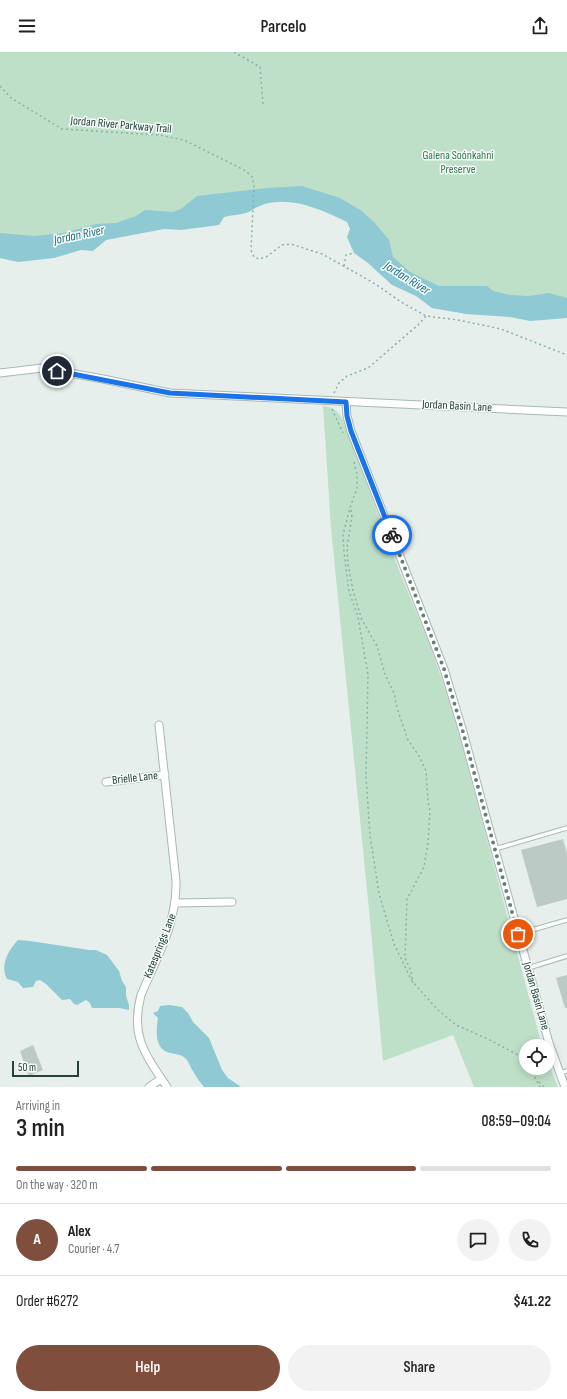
<!DOCTYPE html>
<html lang="en">
<head>
<meta charset="utf-8">
<style>
  body { margin:0; font-family:"Sofia Sans Condensed",sans-serif; background:#f2f2f2; color:#222; height:100vh; display:flex; flex-direction:column; font-size:15px; white-space:nowrap }
  * { box-sizing:border-box; margin:0 }
  p { font-size:13px; color:#767676 }
  .icon { flex:none; width:22px; height:22px; fill:none; stroke:currentColor; stroke-width:2; stroke-linecap:round; stroke-linejoin:round }
  .map { position:relative; height:1035px; overflow:hidden }
  .drawer { display:flex; flex-direction:column; background:#fff; flex:1 }
  .drawer>* { flex:none }
  .tools { position:absolute; left:519px; top:987px; display:grid; gap:8px }
  .tools a { display:grid; place-items:center; width:36px; height:36px; border-radius:50%; background:#fff; box-shadow:0 2px 10px #0003; font-size:20px }
  .scale { position:absolute; left:12px; bottom:10px; width:67px; box-sizing:border-box; padding-left:4px; border:2px solid #24423a; border-top:0; font-size:11px; line-height:14px; white-space:nowrap; color:#24423a; -webkit-text-stroke:3px #f7fbf9; paint-order:stroke }
  .pin { position:absolute; display:grid; place-items:center; width:34px; height:34px; color:#fff; margin:-17px; border:2px solid #fff; border-radius:50%; box-shadow:0 1px 4px #0007 }
  .courier { position:absolute; display:grid; place-items:center; width:40px; height:40px; margin:-20px; border:3px solid #1a73e8; border-radius:50%; background:#fff; color:#222; box-shadow:0 1px 5px #0007 }
  .summary em { font-style:normal; font-weight:600 }
  .summary div { display:flex; flex-direction:column-reverse }
  .summary { display:flex; align-items:center; justify-content:space-between; height:68px; padding:0 16px }
  h1 { font-size:26px; font-weight:600; line-height:30px }
  .bar { display:grid; grid-template-columns:repeat(4,1fr); gap:6px 4px; align-content:center; height:48px; padding:0 16px }
  .bar i { height:5px; border-radius:3px; background:#e0e0e0 }
  .bar .on { background:#804e3d }
  .bar p { grid-column:span 4 }
  .line { display:flex; align-items:center; gap:10px; padding:0 16px; border-top:1px solid #e0e0e0 }
  .line div { flex:1 }
  .round { display:grid; place-items:center; flex:none; width:42px; height:42px; border-radius:21px; background:#f2f2f2 }
  .button { display:flex; gap:8px; margin-top:auto; padding:8px 16px }
  .button a { flex:1; height:46px; border-radius:24px; background:#804e3d; color:#fff; font-size:16px; font-weight:600; line-height:46px; text-align:center }
  .button a+a { background:#f2f2f2; color:#222 }
  header { display:flex; justify-content:space-between; align-items:center; height:52px; padding:0 16px; background:#fff; font-size:18px; font-weight:600 }
  .map>svg:first-child { display:block }
  .green { fill:#bfe0c8 }
  .water { fill:#8ec9d4 }
  .building { fill:#bbcac4 }
  .lines { fill:none; stroke-linecap:round; stroke-linejoin:round }
  .lane-casing { stroke:#a8b8b2; stroke-width:5.5 }
  .street-casing { stroke:#a8b8b2; stroke-width:9 }
  .path { stroke:#86b3a5; stroke-width:1.5; stroke-dasharray:2 3; stroke-linecap:butt }
  .lane { stroke:#fff; stroke-width:3.5 }
  .street { stroke:#fff; stroke-width:7 }
  .done { stroke:#687f78; stroke-width:4; stroke-dasharray:0 7.2 }
  .route { stroke:#1a73e8; stroke-width:5 }
  .labels { text-anchor:middle; dominant-baseline:central; stroke-width:3; stroke-linejoin:round; paint-order:stroke }
  .street-label { font-size:12px; fill:#24423a; stroke:#f7fbf9 }
  .park-label { font-size:12px; fill:#2d7a4b; stroke:#f7fbf9 }
  .water-label { font-size:13px; font-style:italic; fill:#1c6f80; stroke:#f7fbf9 }
</style>
</head>
<body>
<header><svg class="icon" aria-label="menu" viewBox="0 0 24 24"><path d="M4 6h16M4 12h16M4 18h16"/></svg>Parcelo<svg class="icon" aria-label="share" viewBox="0 0 24 24"><path d="M12 15V3M7 8l5-5 5 5M5 13v7h14v-7"/></svg></header>
<div class="map">
<svg width="567" height="1035" viewBox="0 0 567 1035">
  <rect width="100%" height="100%" fill="#e6efeb"/>
  <g class="green">
    <path d="M0,0H567V250L445,243L388,208L324,146L236,148L94,178L0,190Z"/>
    <path d="M323,354C333,355 337,358 342,366L399,518L431,596L453,660L542,994H526V1016H548V1009L558,1035H474L453,983L383,1009L369,858L331,476Z"/>
  </g>
  <g class="water">
    <path d="M302,134L340,146L362,159L375,171L389,188L393,205L410,220L439,234H487L493,239L510,243L529,244L549,241L567,246V266L530,269L510,265L466,262L432,256L416,244L392,233L368,211L354,201L347,185L350,177L347,170C322,158 291,143 262,153C256,155 251,159 246,161C239,163 231,163 224,165L219,173L181,178L164,177L106,188L93,199L81,198L54,206L18,210L0,206V181L34,184L64,181L96,172L116,171L136,164L145,158L173,160L181,157L197,144L267,136Z"/>
    <path d="M18,888L30,889L89,898H96L107,903L119,919L122,929L126,935V944L129,953V958L120,956H92L90,951L86,948L77,953L74,952L70,947L62,948L46,932L40,928L36,929L33,935L23,936L18,930L7,927C0,913 8,899 18,888Z"/>
    <path d="M169,953L182,955L188,961L193,970L209,986L222,1018L228,1026L241,1035H204C200,1030 196,1025 193,1019C190,1015 189,1009 185,1006C181,1002 175,1002 170,1001C154,997 156,979 158,966L153,961L158,959L160,954Z"/>
  </g>
  <g class="building">
    <path d="M563,787L567,801V847L537,855L521,798Z"/>
    <path d="M567,923V956H565L556,926Z"/>
    <path d="M33,993L43,1018L29,1024L20,999Z"/>
  </g>
  <g class="lines">
    <defs>
      <g id="lane">
        <path d="M495,797L567,776"/>
        <path d="M518,882L567,868"/>
        <path d="M528,916L567,904"/>
        <path d="M560,1021L567,1019"/>
      </g>
      <g id="street">
        <path d="M0,321L42,316L103,327L170,341L567,360"/>
        <path d="M346,350L347,364L351,379L444,617L463,680L487,769L549,991L565,1035"/>
        <path d="M159,673L176,829C177,872 157,905 141,943C130,984 145,1002 167,1035"/>
        <path d="M106,730L165,723"/>
        <path d="M176,851L232,850"/>
        <path d="M149,1035L161,1027"/>
      </g>
    </defs>
    <use href="#lane" class="lane-casing"/>
    <use href="#street" class="street-casing"/>
    <g class="path">
      <path d="M234,0L260,15L263,52"/>
      <path d="M0,34L11,46L62,77L159,83L184,88L246,119L252,125L254,134L251,198L254,205L259,207L266,205L282,193L290,192L294,193L322,202L349,217L377,233L401,250L426,264L458,268L501,277L567,303"/>
      <path d="M344,214L346,203L354,201"/>
      <path d="M334,341L339,331L347,324L368,316L418,273L426,264"/>
      <path d="M332,357L343,381"/>
      <path d="M354,410L357,422V436L350,456L343,483L344,500L349,539L358,565L368,623L366,725L370,783L379,842L394,892L412,929L438,958L456,973L488,987L520,1004L526,1011"/>
      <path d="M351,458L352,465L347,495L348,512L353,539L362,568L377,594L385,622L394,641L397,656L408,688L419,704L426,719L428,749L430,759L428,790L424,815L407,847L405,906L411,919L413,931"/>
      <path d="M530,1016L540,1035"/>
      <path d="M539,1030L544,1035"/>
    </g>
    <use href="#lane" class="lane"/>
    <use href="#street" class="street"/>
  </g>
  <g class="lines">
    <path class="done" d="M392,483L444,617L463,680L518,882"/>
    <path class="route" d="M57,319L170,341L346,350L347,364L351,379L392,483"/>
  </g>
  <g class="labels">
    <g class="street-label">
      <text transform="translate(121 73) rotate(5)">Jordan River Parkway Trail</text>
      <text transform="translate(457 354) rotate(3)">Jordan Basin Lane</text>
      <text transform="translate(135 726) rotate(-6)">Brielle Lane</text>
      <text transform="translate(160 894) rotate(-68)">Katesprings Lane</text>
      <text transform="translate(536 944) rotate(74)">Jordan Basin Lane</text>
    </g>
    <g class="park-label">
      <text x="458" y="103">Galena Soónkahni<tspan x="458" dy="14">Preserve</tspan></text>
    </g>
    <g class="water-label">
      <text transform="translate(79 183) rotate(-12)">Jordan River</text>
      <text transform="translate(407 226) rotate(32)">Jordan River</text>
    </g>
  </g>
</svg>
<div class="tools">
<a><svg class="icon" aria-label="locate" viewBox="0 0 24 24"><circle cx="12" cy="12" r="6"/><path d="M12 2v4M12 18v4M2 12h4M18 12h4"/></svg></a>
</div>
<div class="scale">50 m</div>
<div class="pin" style="left:518px;top:882px;background:#ea580c"><svg class="icon" aria-label="bag" viewBox="0 0 24 24"><path d="M5 8h14l-1 12H6zM9 8a3 3 0 0 1 6 0"/></svg></div>
<div class="pin" style="left:57px;top:319px;background:#1f2937"><svg class="icon" aria-label="home" viewBox="0 0 24 24"><path d="M3 11l9-7 9 7M6 9v11h12V9"/></svg></div>
<div class="courier" style="left:392px;top:483px"><svg class="icon" aria-label="bike" viewBox="0 0 24 24"><circle cx="6" cy="16" r="4"/><circle cx="18" cy="16" r="4"/><path d="M6 16l4-8h5l3 8M10 8l3 8H6M13 5h3"/></svg></div>
</div>
<section class="drawer">
<div class="summary"><div><h1>3 min</h1><p>Arriving in</p></div><em>08:59–09:04</em></div>
<div class="bar"><i class="on"></i><i class="on"></i><i class="on"></i><i></i><p>On the way · 320 m</p></div>
<div class="line" style="height:72px"><b class="round" style="background:#804e3d;color:#fff">A</b><div><b>Alex</b><p>Courier · 4.7</p></div><a class="round"><svg class="icon" aria-label="chat" viewBox="0 0 24 24"><path d="M4 5h16v11H9l-5 4z"/></svg></a><a class="round"><svg class="icon" aria-label="phone" viewBox="0 0 24 24"><path d="M5 4h4l2 5-3 2q2 4 5 5l2-3 5 2v4C11 20 4 13 5 4z"/></svg></a></div>
<div class="line" style="height:52px"><div>Order #6272</div><b>$41.22</b></div>
<div class="button"><a>Help</a><a>Share</a></div>
</section>
</body>
</html>
